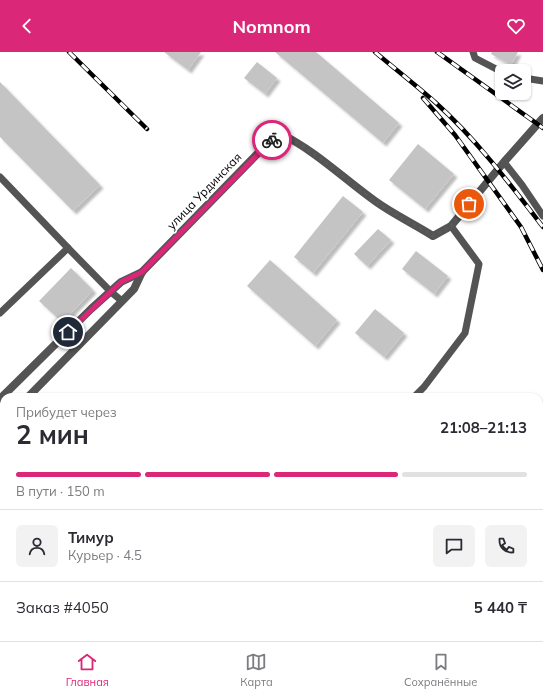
<!DOCTYPE html>
<html lang="ru">
<head>
<meta charset="utf-8">
<style>
  body { margin:0; font-family:Mulish,sans-serif; background:#f2f2f3; color:#2b2b33; height:100vh; display:flex; flex-direction:column; font-size:15px; white-space:nowrap }
  * { box-sizing:border-box; margin:0 }
  p { font-size:13px; color:#7c7c81 }
  .icon { flex:none; width:22px; height:22px; fill:none; stroke:currentColor; stroke-width:2; stroke-linecap:round; stroke-linejoin:round }
  .map { position:relative; flex:1; overflow:hidden }
  .details { position:absolute; left:0px; top:341px; width:543px; height:248px; display:flex; flex-direction:column; background:#fff; border-radius:12px 12px 0 0; box-shadow:0 1px 3px #0004 }
  .details>* { flex:none }
  .fabs { position:absolute; left:495px; top:12px; display:grid; gap:8px }
  .fabs a { display:grid; place-items:center; width:36px; height:36px; border-radius:6px; background:#fff; box-shadow:0 1px 3px #0004; font-size:20px }
  .pin { position:absolute; display:grid; place-items:center; width:34px; height:34px; color:#fff; margin:-17px; border:2px solid #fff; border-radius:50%; box-shadow:0 1px 4px #0007 }
  .courier { position:absolute; display:grid; place-items:center; width:40px; height:40px; margin:-20px; border:3px solid #db2777; border-radius:50%; background:#fff; color:#222; box-shadow:0 1px 5px #0007 }
  .overview em { font-style:normal; font-weight:700 }
  .overview div { display:flex; flex-direction:column-reverse }
  .overview { display:flex; align-items:center; justify-content:space-between; height:68px; padding:0 16px }
  h1 { font-size:26px; font-weight:700; line-height:30px }
  .bar { display:grid; grid-template-columns:repeat(4,1fr); gap:6px 4px; align-content:center; height:48px; padding:0 16px }
  .bar i { height:5px; border-radius:3px; background:#e1e1e2 }
  .bar .current { background:#db2777 }
  .bar p { grid-column:span 4 }
  .line { display:flex; align-items:center; gap:10px; padding:0 16px; border-top:1px solid #e1e1e2 }
  .line div { flex:1 }
  .round { display:grid; place-items:center; flex:none; width:42px; height:42px; border-radius:6px; background:#f2f2f3 }
  header { display:flex; justify-content:space-between; align-items:center; height:52px; padding:0 16px; background:#db2777; color:#fff; font-size:18px; font-weight:700 }
  .tabs { display:flex; justify-content:space-around; align-items:center; height:56px; border-top:1px solid #e1e1e2; background:#fff; font-size:11px; color:#7c7c81 }
  .tabs a { display:grid; justify-items:center; gap:2px }
  .tabs .current { color:#db2777 }
  .map>svg:first-child { display:block }
  .building { fill:#c4c4c4; filter:url(#shadow) }
  .lines { fill:none; stroke-linecap:round; stroke-linejoin:round }
  .lane { stroke:#545454; stroke-width:7 }
  .street { stroke:#545454; stroke-width:8 }
  .rail-casing { stroke:#000; stroke-width:4.5 }
  .rail { stroke:#fff; stroke-width:3; stroke-dasharray:9; stroke-linecap:butt }
  .done { stroke:#595959; stroke-width:4; stroke-dasharray:0 7.2 }
  .route { stroke:#db2777; stroke-width:5 }
  .labels { text-anchor:middle; dominant-baseline:central; stroke-width:3.5; stroke-linejoin:round; paint-order:stroke }
  .street-label { font-size:12px; fill:#000; stroke:#fff }
</style>
</head>
<body>
<header><svg class="icon" aria-label="back" viewBox="0 0 24 24"><path d="M15 5l-7 7 7 7"/></svg>Nomnom<svg class="icon" aria-label="heart" viewBox="0 0 24 24"><path d="M12 20l-8-8c-3-5 5-10 8-4 3-6 11-1 8 4z"/></svg></header>
<div class="map">
<svg width="543" height="589" viewBox="0 0 543 589">
  <defs>
    <filter id="shadow"><feDropShadow dx="3.5" dy="3.5" stdDeviation="1" flood-color="#0004"/></filter>
  </defs>
  <rect width="100%" height="100%" fill="#fff"/>
  <g class="building">
    <path d="M164,0H201L188,18Z"/>
    <path d="M275,0H316L399,71L383,91Z"/>
    <path d="M492,0H518L511,13L491,2Z"/>
    <path d="M257,10L277,26L265,42L244,26Z"/>
    <path d="M0,30L100,133L73,159L0,85Z"/>
    <path d="M418,92L454,122L425,157L389,128Z"/>
    <path d="M343,144L363,160L313,221L294,205Z"/>
    <path d="M378,177L391,188L367,214L354,202Z"/>
    <path d="M416,199L448,224L434,242L402,217Z"/>
    <path d="M270,208L337,268L315,294L247,234Z"/>
    <path d="M71,216L93,238L62,270L39,249Z"/>
    <path d="M375,257L404,281L384,305L355,281Z"/>
    <path d="M4,407V431L0,435V411Z"/>
    <path d="M0,571L4,575V585L0,589Z"/>
    <path d="M43,585H78L75,589H40Z"/>
    <path d="M95,585H135L141,589H101Z"/>
    <path d="M303,585H335L332,589H300Z"/>
    <path d="M416,585H465L470,587V589H414Z"/>
  </g>
  <g class="lines">
    <g class="lane">
      <path d="M473,0L475,6L502,20"/>
      <path d="M524,26L543,29"/>
      <path d="M504,110L522,133L543,164"/>
      <path d="M0,125L68,196"/>
      <path d="M0,261L68,196L111,240L122,249"/>
      <path d="M414,345L424,335L465,281L479,212L451,174"/>
      <path d="M151,585L157,589"/>
      <path d="M217,589L220,585"/>
    </g>
    <g class="street">
      <path d="M28,345L134,237L142,220L269,90L281,82C316,99 344,127 375,149C393,162 414,172 433,184L451,174L504,110L543,66"/>
      <path d="M0,347L91,257L121,230L142,220"/>
      <path d="M0,373L4,369"/>
    </g>
    <defs>
      <g id="rail">
        <path d="M69,0L147,77"/>
        <path d="M375,0C395,17 416,33 436,51C476,87 510,132 543,175"/>
        <path d="M437,0L543,76"/>
        <path d="M423,46L455,83L521,175L543,218"/>
      </g>
    </defs>
    <use href="#rail" class="rail-casing"/>
    <use href="#rail" class="rail"/>
  </g>
  <g class="lines">
    <path class="done" d="M272,88L281,82C316,99 344,127 375,149C393,162 414,172 433,184L451,174L469,152"/>
    <path class="route" d="M68,280L121,230L142,220L272,88"/>
  </g>
  <g class="labels">
    <g class="street-label">
      <text transform="translate(204 139) rotate(-46)">улица Урдинская</text>
    </g>
  </g>
</svg>
<div class="fabs">
<a><svg class="icon" aria-label="layers" viewBox="0 0 24 24"><path d="M12 4l9 5-9 5-9-5zM3 14l9 5 9-5"/></svg></a>
</div>
<div class="pin" style="left:469px;top:152px;background:#ea580c"><svg class="icon" aria-label="bag" viewBox="0 0 24 24"><path d="M5 8h14l-1 12H6zM9 8a3 3 0 0 1 6 0"/></svg></div>
<div class="pin" style="left:68px;top:280px;background:#1f2937"><svg class="icon" aria-label="home" viewBox="0 0 24 24"><path d="M3 11l9-7 9 7M6 9v11h12V9"/></svg></div>
<div class="courier" style="left:272px;top:88px"><svg class="icon" aria-label="bike" viewBox="0 0 24 24"><circle cx="6" cy="16" r="4"/><circle cx="18" cy="16" r="4"/><path d="M6 16l4-8h5l3 8M10 8l3 8H6M13 5h3"/></svg></div>
<section class="details">
<div class="overview"><div><h1>2 мин</h1><p>Прибудет через</p></div><em>21:08–21:13</em></div>
<div class="bar"><i class="current"></i><i class="current"></i><i class="current"></i><i></i><p>В пути · 150 m</p></div>
<div class="line" style="height:72px"><a class="round"><svg class="icon" aria-label="person" viewBox="0 0 24 24"><circle cx="12" cy="8" r="4"/><path d="M4 21q1-7 8-7t8 7"/></svg></a><div><b>Тимур</b><p>Курьер · 4.5</p></div><a class="round"><svg class="icon" aria-label="chat" viewBox="0 0 24 24"><path d="M4 5h16v11H9l-5 4z"/></svg></a><a class="round"><svg class="icon" aria-label="phone" viewBox="0 0 24 24"><path d="M5 4h4l2 5-3 2q2 4 5 5l2-3 5 2v4C11 20 4 13 5 4z"/></svg></a></div>
<div class="line" style="height:52px"><div>Заказ #4050</div><b>5 440 ₸</b></div>
</section>
</div>
<nav class="tabs">
<a class="current"><svg class="icon" aria-label="home" viewBox="0 0 24 24"><path d="M3 11l9-7 9 7M6 9v11h12V9"/></svg>Главная</a>
<a><svg class="icon" aria-label="map" viewBox="0 0 24 24"><path d="M3 6l6-2 6 2 6-2v14l-6 2-6-2-6 2zM9 4v14M15 6v14"/></svg>Карта</a>
<a><svg class="icon" aria-label="saved" viewBox="0 0 24 24"><path d="M7 4h10v16l-5-4-5 4z"/></svg>Сохранённые</a>
</nav>
</body>
</html>
